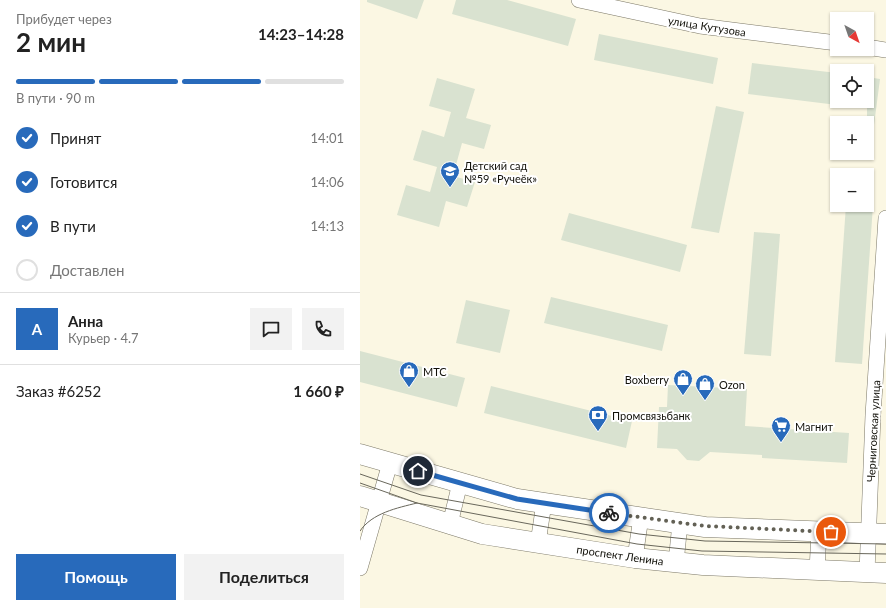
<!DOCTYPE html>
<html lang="ru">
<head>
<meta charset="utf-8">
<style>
  body { margin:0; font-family:Lato,sans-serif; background:#f2f2f2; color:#222; height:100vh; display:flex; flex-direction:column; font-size:15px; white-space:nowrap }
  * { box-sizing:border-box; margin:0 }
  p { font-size:13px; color:#767676 }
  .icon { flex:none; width:22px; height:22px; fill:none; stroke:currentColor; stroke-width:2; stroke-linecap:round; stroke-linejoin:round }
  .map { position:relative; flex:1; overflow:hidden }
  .sheet { display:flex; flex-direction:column; background:#fff; width:360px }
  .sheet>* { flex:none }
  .needle { width:26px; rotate:140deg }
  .tools { position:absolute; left:470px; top:12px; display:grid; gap:8px }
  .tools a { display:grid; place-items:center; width:44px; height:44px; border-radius:0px; background:#fff; box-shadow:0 1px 3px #0004; font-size:20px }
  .pin { position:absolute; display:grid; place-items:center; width:34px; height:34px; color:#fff; margin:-17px; border:2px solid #fff; border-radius:50%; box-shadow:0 1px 4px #0007 }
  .courier { position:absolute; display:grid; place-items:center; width:40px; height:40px; margin:-20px; border:3px solid #286abb; border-radius:50%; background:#fff; color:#222; box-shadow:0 1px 5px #0007 }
  .head em { font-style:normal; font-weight:700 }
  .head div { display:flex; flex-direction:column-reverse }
  .head { display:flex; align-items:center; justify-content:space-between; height:68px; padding:0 16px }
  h1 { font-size:26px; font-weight:700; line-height:30px }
  .bar { display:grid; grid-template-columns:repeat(4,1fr); gap:6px 4px; align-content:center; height:48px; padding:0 16px }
  .bar i { height:5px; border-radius:3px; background:#e0e0e0 }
  .bar .selected { background:#286abb }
  .bar p { grid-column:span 4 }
  .line { display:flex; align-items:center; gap:10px; padding:0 16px; border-top:1px solid #e0e0e0 }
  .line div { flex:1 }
  .round { display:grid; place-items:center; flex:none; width:42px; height:42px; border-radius:0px; background:#f2f2f2 }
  ol { padding:0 16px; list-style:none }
  li { display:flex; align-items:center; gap:12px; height:44px }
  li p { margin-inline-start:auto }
  li .icon { padding:4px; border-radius:50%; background:#286abb; color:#fff; stroke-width:4 }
  li:last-child { color:#767676 }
  li i { width:22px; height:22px; border:2px solid #e0e0e0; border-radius:50% }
  .button { display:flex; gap:8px; margin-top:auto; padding:8px 16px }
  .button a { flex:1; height:46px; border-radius:0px; background:#286abb; color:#fff; font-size:16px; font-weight:700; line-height:46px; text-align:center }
  .button a+a { background:#f2f2f2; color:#222 }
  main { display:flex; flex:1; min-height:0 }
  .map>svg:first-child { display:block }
  .building { fill:#d9e2d0 }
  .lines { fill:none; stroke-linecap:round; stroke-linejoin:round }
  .minor-casing { stroke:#7c7867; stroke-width:16 }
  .major-casing { stroke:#7c7867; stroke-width:21 }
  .minor { stroke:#fff; stroke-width:15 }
  .major { stroke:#fff; stroke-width:20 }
  .tram { stroke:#69675b; stroke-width:1 }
  .done { stroke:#636155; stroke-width:4; stroke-dasharray:0 7.2 }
  .route { stroke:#286abb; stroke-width:5 }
  .labels { text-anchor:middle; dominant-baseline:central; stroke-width:4; stroke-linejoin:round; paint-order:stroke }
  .street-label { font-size:11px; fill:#111009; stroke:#fff }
  .poi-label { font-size:11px; fill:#111009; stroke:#fff; text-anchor:start }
</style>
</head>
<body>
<main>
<section class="sheet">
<div class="head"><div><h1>2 мин</h1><p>Прибудет через</p></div><em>14:23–14:28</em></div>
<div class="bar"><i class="selected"></i><i class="selected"></i><i class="selected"></i><i></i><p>В пути · 90 m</p></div>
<ol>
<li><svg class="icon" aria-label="check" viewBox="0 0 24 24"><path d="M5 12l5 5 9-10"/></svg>Принят<p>14:01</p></li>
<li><svg class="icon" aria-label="check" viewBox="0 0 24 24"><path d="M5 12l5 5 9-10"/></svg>Готовится<p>14:06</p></li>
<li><svg class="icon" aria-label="check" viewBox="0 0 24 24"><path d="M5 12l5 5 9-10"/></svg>В пути<p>14:13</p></li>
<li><i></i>Доставлен</li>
</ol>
<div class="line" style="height:72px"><b class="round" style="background:#286abb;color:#fff">А</b><div><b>Анна</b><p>Курьер · 4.7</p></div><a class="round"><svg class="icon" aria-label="chat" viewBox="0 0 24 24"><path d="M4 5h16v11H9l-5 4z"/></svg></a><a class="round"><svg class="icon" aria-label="phone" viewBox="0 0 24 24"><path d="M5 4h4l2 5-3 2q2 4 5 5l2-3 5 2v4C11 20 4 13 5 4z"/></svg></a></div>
<div class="line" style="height:52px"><div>Заказ #6252</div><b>1 660 ₽</b></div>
<div class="button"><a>Помощь</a><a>Поделиться</a></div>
</section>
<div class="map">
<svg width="526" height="608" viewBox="0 0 526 608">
  <rect width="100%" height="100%" fill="#fbf7e3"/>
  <g class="building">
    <path d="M7,0H64L57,19L7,2Z"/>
    <path d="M96,0H147L216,19L208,46L92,14Z"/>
    <path d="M239,34L358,58L353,84L234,60Z"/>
    <path d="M392,63L477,73V105L388,94Z"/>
    <path d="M507,77L520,79L514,125H507Z"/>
    <path d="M77,78L115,89L106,118L131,125L124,149L102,143L93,176L115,182L107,207L86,201L79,227L37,215L46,185L70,192L77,167L53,160L62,130L84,137L91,112L69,106Z"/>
    <path d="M356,106L384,112L359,233L331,228Z"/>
    <path d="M486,205H513L502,364L475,362Z"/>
    <path d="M209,213L327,245L320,272L201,240Z"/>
    <path d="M394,232L420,234L411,356L384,354Z"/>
    <path d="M191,297L308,325L302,351L184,323Z"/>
    <path d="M106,300L150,310L140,353L96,343Z"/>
    <path d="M0,351L105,378L97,407L0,382Z"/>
    <path d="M308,385L387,389L385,426L489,433L487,463L402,458V455L350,452L339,461L327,460L317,449L297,448L299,407H307Z"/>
    <path d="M131,386L272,421L266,448L124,413Z"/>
  </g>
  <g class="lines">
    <defs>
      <g id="minor">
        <path d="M219,0L340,26L477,43"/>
        <path d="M507,47L526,50"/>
        <path d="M90,524L100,483"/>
        <path d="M178,543L184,503"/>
        <path d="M275,558L281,517"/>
        <path d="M316,563L320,523"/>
        <path d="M0,568L30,463"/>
        <path d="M457,571L459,531"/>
        <path d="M507,573L513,415L526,218"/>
      </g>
      <g id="major">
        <path d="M0,454L157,499L345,527L526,534"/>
        <path d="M0,496L122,534L275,558L343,565L526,573"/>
      </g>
    </defs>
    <use href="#minor" class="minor-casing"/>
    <use href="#major" class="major-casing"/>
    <use href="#minor" class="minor"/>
    <use href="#major" class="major"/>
    <g class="tram">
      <path d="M0,474L61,495L279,534L345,541L526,544"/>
      <path d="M0,483L57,503L277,544L342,551L526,554"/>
      <path d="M0,531C12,513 37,508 57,503"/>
    </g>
  </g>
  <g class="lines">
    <path class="done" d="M249,513L345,526L471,532"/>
    <path class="route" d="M58,471L157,499L249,513"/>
  </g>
  <defs>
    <symbol id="school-pin" viewBox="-11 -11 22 30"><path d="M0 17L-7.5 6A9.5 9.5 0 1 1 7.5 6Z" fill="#286abb" stroke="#fff"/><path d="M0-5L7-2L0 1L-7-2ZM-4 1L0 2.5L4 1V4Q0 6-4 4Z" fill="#fff"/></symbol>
    <symbol id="shop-pin" viewBox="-11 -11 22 30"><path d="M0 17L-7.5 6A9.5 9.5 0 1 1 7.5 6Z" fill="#286abb" stroke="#fff"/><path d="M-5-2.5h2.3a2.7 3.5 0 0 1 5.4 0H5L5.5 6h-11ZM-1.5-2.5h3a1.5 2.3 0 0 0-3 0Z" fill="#fff"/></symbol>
    <symbol id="bank-pin" viewBox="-11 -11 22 30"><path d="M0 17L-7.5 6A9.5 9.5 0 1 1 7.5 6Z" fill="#286abb" stroke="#fff"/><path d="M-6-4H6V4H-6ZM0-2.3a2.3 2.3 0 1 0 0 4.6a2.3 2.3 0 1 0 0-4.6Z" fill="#fff"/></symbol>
    <symbol id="supermarket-pin" viewBox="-11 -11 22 30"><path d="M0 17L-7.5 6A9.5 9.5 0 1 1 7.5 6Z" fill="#286abb" stroke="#fff"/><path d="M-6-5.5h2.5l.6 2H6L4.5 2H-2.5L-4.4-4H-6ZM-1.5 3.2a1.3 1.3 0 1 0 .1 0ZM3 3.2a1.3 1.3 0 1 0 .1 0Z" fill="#fff"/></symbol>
  </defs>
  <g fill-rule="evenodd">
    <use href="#school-pin" x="79" y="160" width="22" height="30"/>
    <use href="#shop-pin" x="38" y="360" width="22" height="30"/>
    <use href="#shop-pin" x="312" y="368" width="22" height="30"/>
    <use href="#shop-pin" x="334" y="373" width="22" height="30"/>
    <use href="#bank-pin" x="227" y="404" width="22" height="30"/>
    <use href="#supermarket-pin" x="410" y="415" width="22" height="30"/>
  </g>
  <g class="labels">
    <g class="street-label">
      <text transform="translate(347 26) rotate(9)">улица Кутузова</text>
      <text transform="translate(513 431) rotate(-87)">Черниговская улица</text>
      <text transform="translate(260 555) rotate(8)">проспект Ленина</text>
    </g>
    <g class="poi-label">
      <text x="104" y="165">Детский сад<tspan x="104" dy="13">№59 «Ручеёк»</tspan></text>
      <text x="63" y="371">МТС</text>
      <text x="309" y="379" text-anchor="end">Boxberry</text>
      <text x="359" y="384">Ozon</text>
      <text x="252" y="415">Промсвязьбанк</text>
      <text x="435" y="426">Магнит</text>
    </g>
  </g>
</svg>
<div class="tools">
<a><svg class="needle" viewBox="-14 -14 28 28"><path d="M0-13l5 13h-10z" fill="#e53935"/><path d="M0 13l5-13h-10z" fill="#767676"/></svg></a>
<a><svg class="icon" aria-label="locate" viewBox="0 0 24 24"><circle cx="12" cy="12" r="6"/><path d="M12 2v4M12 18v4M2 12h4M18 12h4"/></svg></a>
<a>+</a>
<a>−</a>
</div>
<div class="pin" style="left:471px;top:532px;background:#ea580c"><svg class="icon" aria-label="bag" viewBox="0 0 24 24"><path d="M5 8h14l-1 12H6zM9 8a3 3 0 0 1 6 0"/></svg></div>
<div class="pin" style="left:58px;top:471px;background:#1f2937"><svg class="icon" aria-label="home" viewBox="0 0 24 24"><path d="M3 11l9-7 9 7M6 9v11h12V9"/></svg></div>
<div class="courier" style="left:249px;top:513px"><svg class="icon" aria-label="bike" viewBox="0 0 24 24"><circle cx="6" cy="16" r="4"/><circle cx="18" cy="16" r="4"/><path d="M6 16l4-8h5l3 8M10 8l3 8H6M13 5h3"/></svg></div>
</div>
</main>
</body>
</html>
